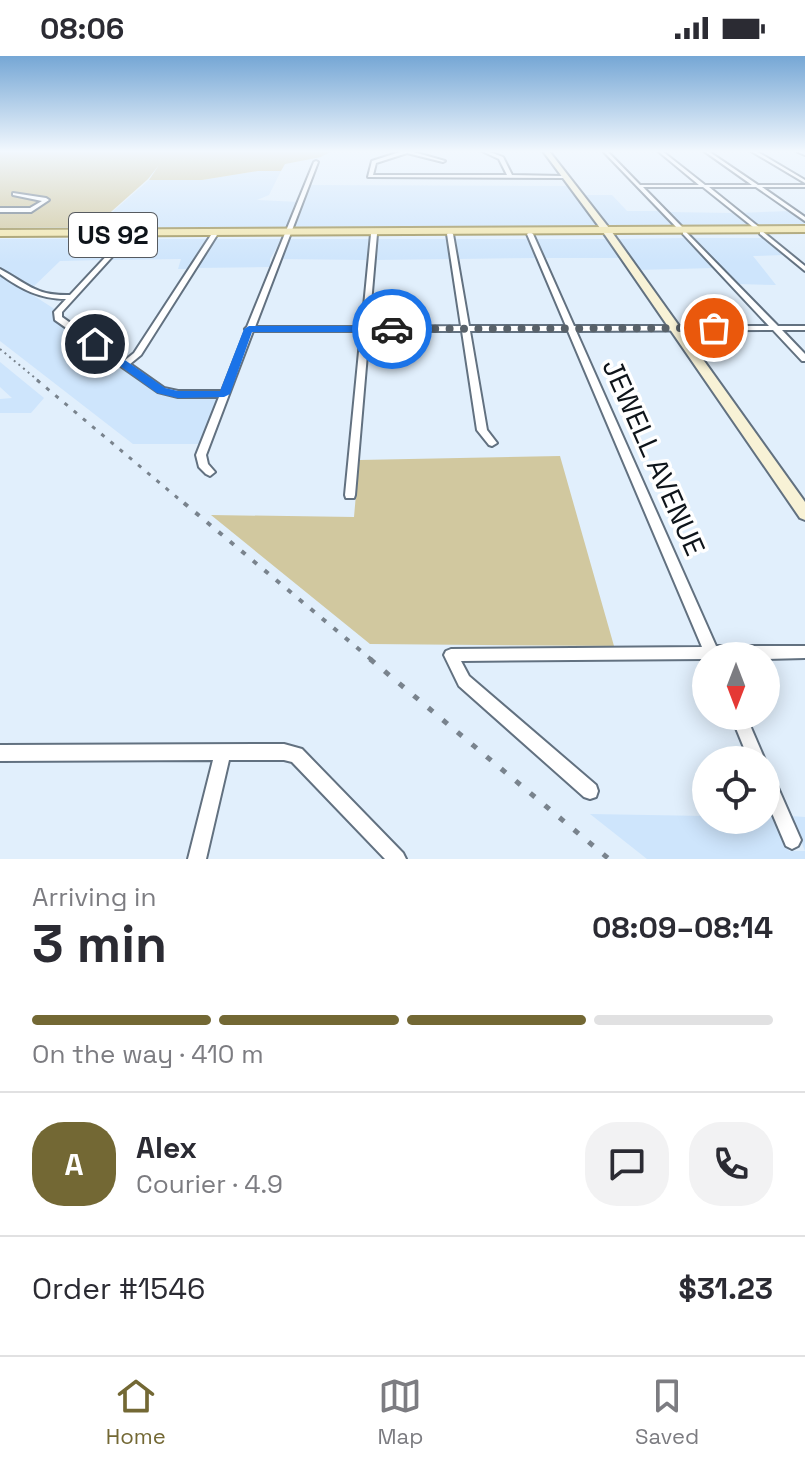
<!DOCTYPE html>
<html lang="en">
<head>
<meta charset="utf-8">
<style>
  body { margin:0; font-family:"Space Grotesk",sans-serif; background:#f2f2f3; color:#2b2b33; height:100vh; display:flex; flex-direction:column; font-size:30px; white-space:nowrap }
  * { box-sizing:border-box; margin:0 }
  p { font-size:26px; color:#7c7c81 }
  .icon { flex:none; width:44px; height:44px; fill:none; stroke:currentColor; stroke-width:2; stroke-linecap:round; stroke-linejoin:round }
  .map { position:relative; height:803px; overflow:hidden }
  .sheet { display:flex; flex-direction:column; background:#fff; flex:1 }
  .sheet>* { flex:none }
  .needle { width:52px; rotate:180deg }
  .tools { position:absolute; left:692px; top:586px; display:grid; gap:16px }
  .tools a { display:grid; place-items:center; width:88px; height:88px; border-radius:50%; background:#fff; box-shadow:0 4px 20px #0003; font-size:40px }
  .pin { position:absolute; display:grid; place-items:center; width:68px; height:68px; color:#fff; margin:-34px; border:4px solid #fff; border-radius:50%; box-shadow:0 2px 8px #0007 }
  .courier { position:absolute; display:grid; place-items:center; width:80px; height:80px; margin:-40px; border:6px solid #1a73e8; border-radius:50%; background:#fff; color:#222; box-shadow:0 2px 10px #0007 }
  .headline em { font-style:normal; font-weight:700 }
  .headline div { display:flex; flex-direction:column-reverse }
  .headline { display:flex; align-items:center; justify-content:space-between; height:136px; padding:0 32px }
  h1 { font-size:52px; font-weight:700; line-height:60px }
  .bar { display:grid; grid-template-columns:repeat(4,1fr); gap:12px 8px; align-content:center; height:96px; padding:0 32px }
  .bar i { height:10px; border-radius:6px; background:#e1e1e2 }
  .bar .selected { background:#736834 }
  .bar p { grid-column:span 4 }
  .line { display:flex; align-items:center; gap:20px; padding:0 32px; border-top:2px solid #e1e1e2 }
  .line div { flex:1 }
  .round { display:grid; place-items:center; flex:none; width:84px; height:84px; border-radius:32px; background:#f2f2f3 }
  .status { display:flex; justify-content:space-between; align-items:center; height:56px; padding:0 40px; background:#fff; direction:ltr }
  .status svg { height:22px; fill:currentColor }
  .tabs { display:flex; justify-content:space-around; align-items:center; height:112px; border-top:2px solid #e1e1e2; background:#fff; font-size:22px; color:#7c7c81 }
  .tabs a { display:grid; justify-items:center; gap:4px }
  .tabs .selected { color:#736834 }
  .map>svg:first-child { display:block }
  .built { fill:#cee5fc }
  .green { fill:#d1c89f }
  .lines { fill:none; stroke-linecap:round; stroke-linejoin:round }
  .street-casing { stroke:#627180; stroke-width:4 }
  .secondary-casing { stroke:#627180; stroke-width:4 }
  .primary-casing { stroke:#9c9155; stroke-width:4 }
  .street { fill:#fff; fill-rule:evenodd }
  .secondary { fill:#f8f2d6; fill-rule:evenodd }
  .primary { fill:#f2e6ac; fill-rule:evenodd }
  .rail-far3 { stroke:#79838d; stroke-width:2; stroke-dasharray:2 4; stroke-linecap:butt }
  .rail-far2 { stroke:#79838d; stroke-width:3; stroke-dasharray:4 8; stroke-linecap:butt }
  .rail-far1 { stroke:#79838d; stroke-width:4; stroke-dasharray:5 10; stroke-linecap:butt }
  .rail { stroke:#79838d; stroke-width:5; stroke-dasharray:6 13; stroke-linecap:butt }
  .route { fill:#1a73e8 }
  .done { stroke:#586169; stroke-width:8; stroke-dasharray:0 14.4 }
  .labels { text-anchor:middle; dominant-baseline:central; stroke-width:7; stroke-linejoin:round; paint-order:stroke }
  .shield { fill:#fff; stroke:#565a5f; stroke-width:2 }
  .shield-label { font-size:26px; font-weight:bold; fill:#0e141a }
  .street-label { font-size:28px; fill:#0e141a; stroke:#fff }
</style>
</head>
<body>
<div class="status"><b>08:06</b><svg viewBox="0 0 49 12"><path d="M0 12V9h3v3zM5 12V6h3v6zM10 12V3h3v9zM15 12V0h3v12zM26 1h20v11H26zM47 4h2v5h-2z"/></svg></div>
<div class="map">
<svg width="805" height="803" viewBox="0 0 805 803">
  <rect width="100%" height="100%" fill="#e1effc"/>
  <g class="built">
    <path d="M258,115H281L269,139L257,144L299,146L290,172H94L149,124H202Z"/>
    <path d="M310,129L568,130L599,168L591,171L295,172Z"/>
    <path d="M574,130L585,139H612L627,155H660L676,171H607Z"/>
    <path d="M791,155L805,165V171H757L739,157Z"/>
    <path d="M666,156L734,157L752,171H682Z"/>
    <path d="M687,182L715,212L637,214L615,183Z"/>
    <path d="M693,182H766L785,199L753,200L776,229L736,228Z"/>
    <path d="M0,183H122L102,204L60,205L31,233L0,211Z"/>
    <path d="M128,183H208L189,213H178L181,203L108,204Z"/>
    <path d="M214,183H282L270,203V211L195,212Z"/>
    <path d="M287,183H370L368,204L279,203Z"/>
    <path d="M376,183H448L451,203L374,204Z"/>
    <path d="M454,183H529L538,202L457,203Z"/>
    <path d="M535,183H610L622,202H543Z"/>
    <path d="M0,218L56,254L55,264L157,337L175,341H219L200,388H133L0,285Z"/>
    <path d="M0,306L44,342L31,357H0V343L12,342L0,331Z"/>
    <path d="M590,758L706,760V764H766V760H774L789,795H805L790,760L805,761V803H647Z"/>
  </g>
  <g class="green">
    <path d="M0,95H332L321,101L285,108L281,115H258L202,124H149L159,109L148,123L94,171L0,172Z"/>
    <path d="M560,400L614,590L370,588L211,459L354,461L359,404Z"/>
  </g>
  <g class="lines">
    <defs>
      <g id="street">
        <path d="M403,95H410L445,105L443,106L407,97L376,107L373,119H507L499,103L482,95H487L503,101L512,119L563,120L565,121L563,122L368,121L372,105Z"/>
        <path d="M603,95H607L640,129H699L658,95H662L705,129H752L704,95H708L758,129H805V131H762L805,161V165L756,131H709L760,172L761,173L758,175L703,131H643L685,174L680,175Z"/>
        <path d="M751,95H756L805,124V127Z"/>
        <path d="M797,95L805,96V99L798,96Z"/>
        <path d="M316,105L318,106L255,271H362L371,178L374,176L377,178L369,271L461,270L447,178L450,176L453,178L469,270H566L527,178L530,176L533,178L574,270H769L683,178V176L685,175L778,270H805V274H782L805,298V305H802L773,274L576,275L716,590H805V602L766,603V600H706V603L461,605L469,620L596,729L598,735L596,741L590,743L584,741L459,630L444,599L446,595L451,593L702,591L568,275H470L487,374L497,387L492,390L489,389L477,374L462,275H369L355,439L354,442H346L345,439L361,275H253L206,399L208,408L215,416L210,420L206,418L199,411L196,399L219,341H178L158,336L55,264L54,256L66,243C40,243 21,233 0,218V213C28,228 35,240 70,239L127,178H131V180L62,256V261L124,305L134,297L211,179L216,178L217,179L141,299L130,308L164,332L178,335H222L246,274L245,273L247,271L314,106Z"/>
        <path d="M13,137L46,142L49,144L31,156H0V152H30L42,145L13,139Z"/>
        <path d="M762,175L805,210V215L760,178V176Z"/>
        <path d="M731,660H746L765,704H749Z"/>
        <path d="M284,688L302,693L403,797L406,803H385L292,706L284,704H229L206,803H188L213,704L0,705V689Z"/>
        <path d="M766,716L772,718L801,784L798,790L792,793L786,790L766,743Z"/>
      </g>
      <path id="secondary" d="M543,95H549L609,172L805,446V464L800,462L603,176Z"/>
      <path id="primary" d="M805,170V176L0,180V174Z"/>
    </defs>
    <use href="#street" class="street-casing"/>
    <use href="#secondary" class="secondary-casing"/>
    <use href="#primary" class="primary-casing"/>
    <use href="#street" class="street"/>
    <use href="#secondary" class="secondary"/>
    <use href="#primary" class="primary"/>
    <path class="rail-far3" d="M0,293L40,326"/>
    <path class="rail-far2" d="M37,324L186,449"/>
    <path class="rail-far1" d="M184,447L373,605"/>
    <path class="rail" d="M370,603L609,803"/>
  </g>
  <linearGradient id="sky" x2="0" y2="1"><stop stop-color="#76a7d5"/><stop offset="0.46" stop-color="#f2f8fe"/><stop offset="1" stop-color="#f2f8fe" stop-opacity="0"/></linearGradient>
  <rect width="805" height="207" fill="url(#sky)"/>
  <path class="route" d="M249,270H392L397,273L392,276H252L230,338L224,341L178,342L157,337L90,288L99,286L165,332L178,335H220L244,273Z"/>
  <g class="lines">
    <path class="done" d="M392,273L714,272"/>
  </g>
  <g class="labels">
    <rect class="shield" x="69" y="157" width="88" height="44" rx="6"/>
    <g class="shield-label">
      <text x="113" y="179">US 92</text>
    </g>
    <g class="street-label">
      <text transform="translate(654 401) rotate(66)">JEWELL AVENUE</text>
    </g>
  </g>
</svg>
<div class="tools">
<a><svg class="needle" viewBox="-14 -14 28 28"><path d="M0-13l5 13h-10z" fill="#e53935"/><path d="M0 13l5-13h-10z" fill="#7c7c81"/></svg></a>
<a><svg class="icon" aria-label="locate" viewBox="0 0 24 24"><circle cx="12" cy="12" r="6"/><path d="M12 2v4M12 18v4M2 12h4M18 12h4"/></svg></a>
</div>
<div class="pin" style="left:714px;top:272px;background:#ea580c"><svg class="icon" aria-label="bag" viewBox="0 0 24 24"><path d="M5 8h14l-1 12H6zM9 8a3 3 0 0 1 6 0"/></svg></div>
<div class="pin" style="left:95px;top:288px;background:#1f2937"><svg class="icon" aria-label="home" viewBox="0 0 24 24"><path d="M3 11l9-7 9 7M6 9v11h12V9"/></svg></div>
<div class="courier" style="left:392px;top:273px"><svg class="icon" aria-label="car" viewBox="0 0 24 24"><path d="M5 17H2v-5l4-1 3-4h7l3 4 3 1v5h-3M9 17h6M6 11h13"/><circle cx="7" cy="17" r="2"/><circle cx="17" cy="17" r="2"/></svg></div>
</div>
<section class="sheet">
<div class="headline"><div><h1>3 min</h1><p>Arriving in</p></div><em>08:09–08:14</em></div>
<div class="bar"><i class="selected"></i><i class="selected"></i><i class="selected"></i><i></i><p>On the way · 410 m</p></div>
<div class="line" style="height:144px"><b class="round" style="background:#736834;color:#fff">A</b><div><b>Alex</b><p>Courier · 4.9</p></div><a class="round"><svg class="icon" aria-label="chat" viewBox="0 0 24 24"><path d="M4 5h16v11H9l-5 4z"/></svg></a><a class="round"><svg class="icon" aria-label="phone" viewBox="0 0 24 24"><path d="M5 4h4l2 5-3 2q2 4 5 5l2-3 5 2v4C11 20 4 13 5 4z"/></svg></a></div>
<div class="line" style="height:104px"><div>Order #1546</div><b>$31.23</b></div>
</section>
<nav class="tabs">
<a class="selected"><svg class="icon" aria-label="home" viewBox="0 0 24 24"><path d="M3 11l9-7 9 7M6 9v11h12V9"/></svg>Home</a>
<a><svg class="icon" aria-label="map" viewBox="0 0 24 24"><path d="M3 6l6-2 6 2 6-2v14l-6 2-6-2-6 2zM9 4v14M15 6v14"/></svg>Map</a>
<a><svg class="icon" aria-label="saved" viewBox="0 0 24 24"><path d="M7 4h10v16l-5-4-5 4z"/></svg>Saved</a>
</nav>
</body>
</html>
